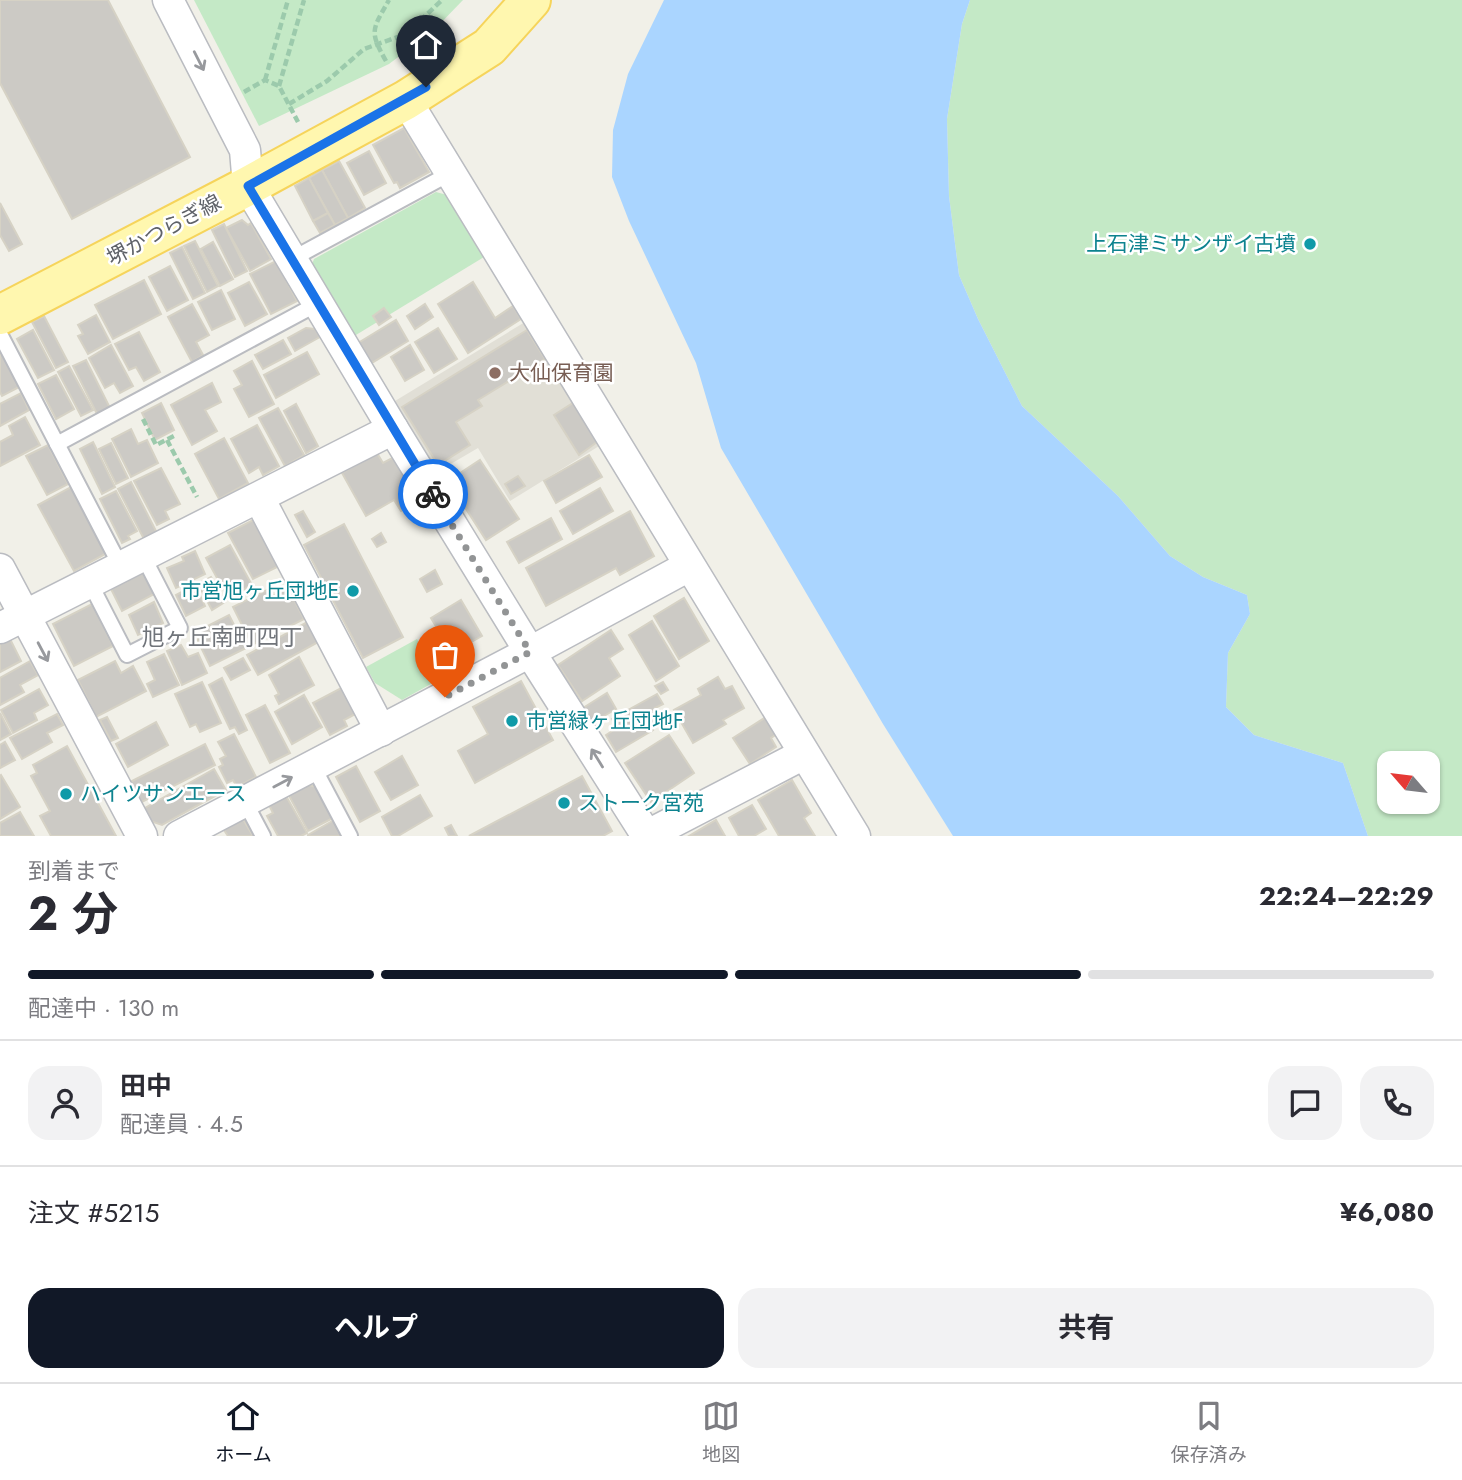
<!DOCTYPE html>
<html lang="ja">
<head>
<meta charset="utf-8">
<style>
  body { margin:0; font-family:Jost,"Noto Sans JP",sans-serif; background:#f2f2f3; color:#2b2b33; height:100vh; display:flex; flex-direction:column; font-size:26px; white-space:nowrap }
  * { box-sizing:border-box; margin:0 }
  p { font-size:23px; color:#7c7c81 }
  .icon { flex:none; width:38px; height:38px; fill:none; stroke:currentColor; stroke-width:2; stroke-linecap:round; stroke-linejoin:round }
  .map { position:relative; height:836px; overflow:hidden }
  .side { display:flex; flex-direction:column; background:#fff; flex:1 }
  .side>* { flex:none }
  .needle { width:46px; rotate:298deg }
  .tools { position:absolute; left:1377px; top:751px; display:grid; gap:14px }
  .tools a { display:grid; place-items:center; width:63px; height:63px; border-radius:14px; background:#fff; box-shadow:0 2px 5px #0004; font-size:35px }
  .pin { position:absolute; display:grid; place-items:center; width:60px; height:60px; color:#fff; margin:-72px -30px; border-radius:50% 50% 50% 0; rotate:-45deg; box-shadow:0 0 7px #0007 }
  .pin .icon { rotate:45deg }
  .courier { position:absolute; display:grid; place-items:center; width:70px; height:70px; margin:-35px; border:5px solid #1a73e8; border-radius:50%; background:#fff; color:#222; box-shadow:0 2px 9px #0007 }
  .headline em { font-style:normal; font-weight:700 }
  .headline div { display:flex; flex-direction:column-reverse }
  .headline { display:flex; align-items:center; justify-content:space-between; height:119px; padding:0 28px }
  h1 { font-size:46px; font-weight:700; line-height:52px }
  .bar { display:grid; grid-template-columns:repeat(4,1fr); gap:10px 7px; align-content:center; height:84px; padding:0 28px }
  .bar i { height:9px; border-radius:5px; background:#e1e1e2 }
  .bar .on { background:#111827 }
  .bar p { grid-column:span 4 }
  .line { display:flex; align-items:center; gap:18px; padding:0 28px; border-top:2px solid #e1e1e2 }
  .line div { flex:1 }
  .round { display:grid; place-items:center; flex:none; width:74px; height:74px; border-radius:21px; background:#f2f2f3 }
  .cta { display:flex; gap:14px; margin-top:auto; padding:14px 28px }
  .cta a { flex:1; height:80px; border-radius:21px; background:#111827; color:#fff; font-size:28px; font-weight:700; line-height:80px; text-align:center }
  .cta a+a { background:#f2f2f3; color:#2b2b33 }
  .tabs { display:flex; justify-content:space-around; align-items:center; height:98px; border-top:2px solid #e1e1e2; background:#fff; font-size:19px; color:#7c7c81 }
  .tabs a { display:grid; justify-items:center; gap:4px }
  .tabs .on { color:#111827 }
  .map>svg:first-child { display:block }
  .education { fill:#e1dfd6 }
  .green { fill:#c4e9c6; fill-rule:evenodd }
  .water { fill:#aad5ff }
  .building { fill:#cccac5; stroke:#d6d2c5; stroke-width:2 }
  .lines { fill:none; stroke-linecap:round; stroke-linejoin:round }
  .lane-casing { stroke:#babcc1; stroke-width:18 }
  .street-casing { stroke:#babcc1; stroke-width:33 }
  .primary-casing { stroke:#f6d45b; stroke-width:42 }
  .path { stroke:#9ccaac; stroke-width:4.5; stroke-dasharray:7 3.5; stroke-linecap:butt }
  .lane { stroke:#fff; stroke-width:14 }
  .street { stroke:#fff; stroke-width:30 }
  .primary { stroke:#fff7af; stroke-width:38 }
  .oneway { stroke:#97999d }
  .done { stroke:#929495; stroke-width:7; stroke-dasharray:0 12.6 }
  .route { stroke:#1a73e8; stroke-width:9 }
  .culture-dot { fill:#0f9aa8; stroke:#fff; stroke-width:2.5 }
  .education-dot { fill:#8d6e63; stroke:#fff; stroke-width:2.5 }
  .labels { text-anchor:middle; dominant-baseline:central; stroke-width:5; stroke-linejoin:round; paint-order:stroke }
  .street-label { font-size:21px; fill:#5f6268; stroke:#fff }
  .culture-label { font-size:21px; fill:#0d838f; stroke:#fff; text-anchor:start }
  .education-label { font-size:21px; fill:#785e54; stroke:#fff; text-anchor:start }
  .neighbourhood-label { font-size:23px; fill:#70747a; stroke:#fff }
</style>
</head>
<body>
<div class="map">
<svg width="1462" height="836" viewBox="0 0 1462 836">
  <rect width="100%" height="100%" fill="#f1f0e8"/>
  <path class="education" d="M530,319L604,443L510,501L478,448L437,472L395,401Z"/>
  <g class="green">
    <path d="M194,0H463L434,30L389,64L259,126Z"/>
    <path d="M970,0H1462V836H1368L1343,763L1254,735L1226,707L1228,653L1250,614L1247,595L1203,577L1170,556L1118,496L1022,406L978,319L959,275L949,196L947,119L962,24ZM1390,763H1428V802H1390Z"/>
    <path d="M436,192L447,195L484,257L351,338L310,270L314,259Z"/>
    <path d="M417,639L438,680L402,700L375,683L366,667Z"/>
  </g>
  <path class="water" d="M664,0H970L962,24L947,119L949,196L959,275L978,319L1022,406L1118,496L1170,556L1203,577L1247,595L1250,614L1228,653L1226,707L1254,735L1343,763L1368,836H953L883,724L721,448L696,363L629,221L612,177L613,130L628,74Z"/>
  <g class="building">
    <path d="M0,0H108L190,157L72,219L0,83Z"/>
    <path d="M404,128L429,172L400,188L397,182L394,183L373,145Z"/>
    <path d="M369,151L386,183L364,195L347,163Z"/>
    <path d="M339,161L365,208L348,218L322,170Z"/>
    <path d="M322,170L348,218L335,225L309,178Z"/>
    <path d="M309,178L328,213L313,221L295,186Z"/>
    <path d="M0,203L22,244L9,251L0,235Z"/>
    <path d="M328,213L335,225L320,233L313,221Z"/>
    <path d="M242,220L248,225L251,223L271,259L250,271L226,228Z"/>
    <path d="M224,224L247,271L235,277L212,230Z"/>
    <path d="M195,241L218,286L207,292L184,246Z"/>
    <path d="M213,242L233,279L220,286L201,249Z"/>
    <path d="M182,247L205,293L193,299L170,253Z"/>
    <path d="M276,261L297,301L271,314L250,274Z"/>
    <path d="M170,266L188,300L167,311L149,277Z"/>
    <path d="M144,280L161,314L113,339L95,305Z"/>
    <path d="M249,282L267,314L245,326L228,293Z"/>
    <path d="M473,282L495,318L513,306L521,319L468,353L438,304Z"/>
    <path d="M221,290L235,319L212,330L198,302Z"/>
    <path d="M192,304L209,335L196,342L203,355L192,362L168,317Z"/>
    <path d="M425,304L433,317L415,329L407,316Z"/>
    <path d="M384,308L391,317L379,325L373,316Z"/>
    <path d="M96,315L110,342L88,354L78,336L83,334L78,325Z"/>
    <path d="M44,316L68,362L56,368L32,322Z"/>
    <path d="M396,320L408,341L370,364L358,343Z"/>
    <path d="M306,328L315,329L320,337L295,351L288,338Z"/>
    <path d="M438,328L457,359L434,373L415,342Z"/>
    <path d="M33,330L54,370L38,378L17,339Z"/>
    <path d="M527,330L545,359L478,400L482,406L456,422L470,445L438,465L402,407Z"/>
    <path d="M139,332L160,372L144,381L136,367L129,370L115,344Z"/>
    <path d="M283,340L291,354L263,369L255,355Z"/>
    <path d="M111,345L133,386L120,393L114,383L105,388L89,358Z"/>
    <path d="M410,345L424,370L405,381L391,357Z"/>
    <path d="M0,350L19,387L2,396L0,392Z"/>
    <path d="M307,352L319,374L276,398L264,375Z"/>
    <path d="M86,360L110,408L97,414L73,366Z"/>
    <path d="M252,361L274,404L249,417L234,389L242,385L234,371Z"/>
    <path d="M69,366L93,410L81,416L58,372Z"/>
    <path d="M56,375L74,409L56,419L38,384Z"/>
    <path d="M212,383L221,402L205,410L217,431L192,445L171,405Z"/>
    <path d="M21,393L29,410L0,426V404Z"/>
    <path d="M161,403L174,430L155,440L142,413Z"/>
    <path d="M573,403L597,442L579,455L554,415Z"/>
    <path d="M296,404L318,446L306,453L284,411Z"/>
    <path d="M278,408L304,455L285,466L259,418Z"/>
    <path d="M25,417L40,445L0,466V442L13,435L9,426Z"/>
    <path d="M257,425L279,466L263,475L259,467L249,473L231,439Z"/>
    <path d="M131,429L138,444L147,440L158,463L131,477L112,439Z"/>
    <path d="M224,438L248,483L219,499L195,454Z"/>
    <path d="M93,442L115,487L102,494L80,449Z"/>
    <path d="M111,443L128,478L116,484L99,449Z"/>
    <path d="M48,445L68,484L47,495L26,456Z"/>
    <path d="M377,453L383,463L396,456L421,500L401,511L394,500L366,516L342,473Z"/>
    <path d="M589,455L602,477L556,503L544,481Z"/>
    <path d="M480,460L519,519L486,540L448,481Z"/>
    <path d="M161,468L180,504L165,511L169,519L157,525L134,481Z"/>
    <path d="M518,476L525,486L511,494L505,484Z"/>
    <path d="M131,482L158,535L145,541L118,489Z"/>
    <path d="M71,487L107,553L74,571L38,505Z"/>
    <path d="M600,488L613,511L573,534L560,511Z"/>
    <path d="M116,491L137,531L128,536L130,539L122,543L100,499Z"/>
    <path d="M303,511L315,532L307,537L295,515Z"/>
    <path d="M630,511L654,556L620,575L616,568L546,606L526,568Z"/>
    <path d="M257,518L281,565L253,579L228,533Z"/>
    <path d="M551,518L562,539L519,563L507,542Z"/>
    <path d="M344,524L403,637L363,658L304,545Z"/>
    <path d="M381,533L386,542L377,547L372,539Z"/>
    <path d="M230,545L252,585L228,598L206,558Z"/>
    <path d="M195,551L205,574L176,588L167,568L184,561L182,557Z"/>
    <path d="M145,570L156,593L122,611L110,587Z"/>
    <path d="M435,570L442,584L427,592L420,579Z"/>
    <path d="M211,577L225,602L212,610L198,584Z"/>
    <path d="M195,585L205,606L186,616L176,595Z"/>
    <path d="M288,588L304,619L252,645L233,607L269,589L273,596Z"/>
    <path d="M684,598L709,641L679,659L654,616Z"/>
    <path d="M461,600L482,636L452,653L431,618Z"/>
    <path d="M154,602L163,623L138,635L129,615Z"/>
    <path d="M92,604L113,646L74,666L53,624Z"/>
    <path d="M229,615L246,648L210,666L194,633Z"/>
    <path d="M309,621L320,641L258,675L247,655Z"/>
    <path d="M652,621L679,666L656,681L629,635Z"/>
    <path d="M611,630L623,649L609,658L620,676L582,701L558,665Z"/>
    <path d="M2,636L11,641L21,661L0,672V637Z"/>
    <path d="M181,645L188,657L198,653L207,673L182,685L167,651Z"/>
    <path d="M445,650L458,673L446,680L433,656Z"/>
    <path d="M164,654L179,685L153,697L147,684L155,680L147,662Z"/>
    <path d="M299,657L314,685L279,704L275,696L279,694L269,675Z"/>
    <path d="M243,658L250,670L231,680L224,668Z"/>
    <path d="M30,661L38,675L20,685L24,692L0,705V678Z"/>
    <path d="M115,661L121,673L133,666L146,691L96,717L78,680Z"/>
    <path d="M718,677L725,689L732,686L744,708L723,720L726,724L693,743L674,710L701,695L698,689Z"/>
    <path d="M222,678L247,730L239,734L235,727L230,729L209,685Z"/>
    <path d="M521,681L553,740L475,783L458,751L488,734L473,707Z"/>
    <path d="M202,682L221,723L200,732L196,724L190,727L175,694Z"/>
    <path d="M663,682L668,690L661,694L655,686Z"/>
    <path d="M345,686L359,712L344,720L347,726L330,735L313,703Z"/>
    <path d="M39,689L48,705L34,713L37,720L13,733L1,710Z"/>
    <path d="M607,693L616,709L592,723L583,708Z"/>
    <path d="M657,694L663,704L655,708L662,720L651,726L653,730L616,752L606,735L617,728L612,719Z"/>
    <path d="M304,695L322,727L292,744L275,712Z"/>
    <path d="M265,705L290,753L270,763L246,715Z"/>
    <path d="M0,713L11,734L0,740Z"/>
    <path d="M57,714L63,725L47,733L52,742L22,759L10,738Z"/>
    <path d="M107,717L118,738L111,741L100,720Z"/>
    <path d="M766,717L777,734L771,738L776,747L750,764L733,738Z"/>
    <path d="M156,722L168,745L128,767L116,744Z"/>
    <path d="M234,734L256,777L237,787L233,780L227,783L219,767L223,765L220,759L226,756L218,742Z"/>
    <path d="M669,735L694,773L651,802L625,763Z"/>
    <path d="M5,742L15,760L0,768V745Z"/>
    <path d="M205,744L215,765L140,803L130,782Z"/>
    <path d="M67,746L116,836H51L40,816L50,811L31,776L37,773L33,765Z"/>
    <path d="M402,756L418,785L391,800L375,772Z"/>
    <path d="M356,766L380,811L360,822L336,777Z"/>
    <path d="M214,769L226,790L162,825L150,821L143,809Z"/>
    <path d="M1,775L20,807L0,819V776Z"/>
    <path d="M582,776L612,831L603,836H469Z"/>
    <path d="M792,780L811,813L804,818L815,836H779L758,800Z"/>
    <path d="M303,783L316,787L333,818L308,831L287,792Z"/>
    <path d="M420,795L432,816L398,836H392L382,817Z"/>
    <path d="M286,796L307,833L301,836H278L267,816L273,813L269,805Z"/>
    <path d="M752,805L766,829L754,836H739L729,818Z"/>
    <path d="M20,812L34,836H0V823Z"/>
    <path d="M243,819L253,836H228L224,830Z"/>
    <path d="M334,820L343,836H308V835Z"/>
    <path d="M716,820L725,836H689Z"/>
    <path d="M451,825L457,836H449L445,828Z"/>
  </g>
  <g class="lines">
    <defs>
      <g id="lane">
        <path d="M292,259L449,174"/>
        <path d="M0,334L121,567"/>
        <path d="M57,444L317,304"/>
        <path d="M90,583L127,655L180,628L143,556"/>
        <path d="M313,766L350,836"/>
        <path d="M245,802L263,836"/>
      </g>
      <g id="street">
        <path d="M168,0L245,150L248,186L393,429L530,652L647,836"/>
        <path d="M406,100L855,836"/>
        <path d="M259,498L381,731"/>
        <path d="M0,569L142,836"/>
        <path d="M0,628L393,429"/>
        <path d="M179,836L530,652L689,566"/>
        <path d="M646,836L804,754"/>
      </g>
      <path id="primary" d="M0,315L248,186L406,100L489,47L531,0"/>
    </defs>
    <use href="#lane" class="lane-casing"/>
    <use href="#street" class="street-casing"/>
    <use href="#primary" class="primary-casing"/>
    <g class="path">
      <path d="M386,61C369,31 372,30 389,0"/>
      <path d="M265,80L288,0"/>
      <path d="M279,86L304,0"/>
      <path d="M244,92L265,80L279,86L298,122"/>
      <path d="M289,104L327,81L364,49L406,34L442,0"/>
      <path d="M143,419L156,445L176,435"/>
      <path d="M167,440L197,497"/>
    </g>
    <use href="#lane" class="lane"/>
    <use href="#street" class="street"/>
    <use href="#primary" class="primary"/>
  </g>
  <defs><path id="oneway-shaft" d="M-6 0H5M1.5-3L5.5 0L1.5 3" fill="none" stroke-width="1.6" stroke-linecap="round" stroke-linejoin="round" transform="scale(1.75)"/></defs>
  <g class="oneway">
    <use href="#oneway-shaft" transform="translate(199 61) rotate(63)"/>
    <use href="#oneway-shaft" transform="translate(43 652) rotate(62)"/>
    <use href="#oneway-shaft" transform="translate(597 758) rotate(-122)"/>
    <use href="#oneway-shaft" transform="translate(283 782) rotate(-28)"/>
  </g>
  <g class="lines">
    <path class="done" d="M433,494L530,652L445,697"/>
    <path class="route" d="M426,87L248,186L433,494"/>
  </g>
  <g class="culture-dot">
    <circle cx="1310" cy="244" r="7"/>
    <circle cx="353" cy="591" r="7"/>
    <circle cx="512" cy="721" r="7"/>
    <circle cx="66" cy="794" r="7"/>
    <circle cx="564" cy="803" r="7"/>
  </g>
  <circle class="education-dot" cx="495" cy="373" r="7"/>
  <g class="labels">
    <g class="street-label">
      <text transform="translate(164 230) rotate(-28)">堺かつらぎ線</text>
    </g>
    <g class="culture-label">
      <text x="1296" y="244" text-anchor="end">上石津ミサンザイ古墳</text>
      <text x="339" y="591" text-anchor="end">市営旭ヶ丘団地E</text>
      <text x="526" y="721">市営緑ヶ丘団地F</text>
      <text x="80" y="794">ハイツサンエース</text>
      <text x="578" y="803">ストーク宮苑</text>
    </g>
    <g class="education-label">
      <text x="509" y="373">大仙保育園</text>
    </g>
    <g class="neighbourhood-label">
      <text x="222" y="637">旭ヶ丘南町四丁</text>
    </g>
  </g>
</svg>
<div class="tools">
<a><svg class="needle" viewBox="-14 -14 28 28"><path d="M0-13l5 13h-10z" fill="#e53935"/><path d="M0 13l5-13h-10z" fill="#7c7c81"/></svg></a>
</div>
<div class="pin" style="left:445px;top:697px;background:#ea580c"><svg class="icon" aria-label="bag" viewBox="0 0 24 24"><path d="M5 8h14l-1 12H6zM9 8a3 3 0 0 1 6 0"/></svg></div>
<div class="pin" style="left:426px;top:87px;background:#1f2937"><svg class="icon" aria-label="home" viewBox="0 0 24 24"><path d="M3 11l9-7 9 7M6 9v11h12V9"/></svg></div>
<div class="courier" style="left:433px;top:494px"><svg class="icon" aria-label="bike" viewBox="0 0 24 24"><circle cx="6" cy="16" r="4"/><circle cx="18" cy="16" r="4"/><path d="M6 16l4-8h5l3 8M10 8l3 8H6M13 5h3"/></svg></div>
</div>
<section class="side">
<div class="headline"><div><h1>2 分</h1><p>到着まで</p></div><em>22:24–22:29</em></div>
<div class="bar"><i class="on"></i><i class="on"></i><i class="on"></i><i></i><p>配達中 · 130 m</p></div>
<div class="line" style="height:126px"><a class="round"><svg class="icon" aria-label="person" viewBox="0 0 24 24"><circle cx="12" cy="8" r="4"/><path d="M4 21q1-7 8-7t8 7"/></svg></a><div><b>田中</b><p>配達員 · 4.5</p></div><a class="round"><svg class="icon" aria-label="chat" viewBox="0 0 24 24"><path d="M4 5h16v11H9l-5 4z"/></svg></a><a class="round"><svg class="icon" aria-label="phone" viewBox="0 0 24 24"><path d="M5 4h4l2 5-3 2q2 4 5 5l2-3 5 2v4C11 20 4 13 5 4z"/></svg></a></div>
<div class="line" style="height:91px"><div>注文 #5215</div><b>¥6,080</b></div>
<div class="cta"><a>ヘルプ</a><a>共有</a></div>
</section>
<nav class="tabs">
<a class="on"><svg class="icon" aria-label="home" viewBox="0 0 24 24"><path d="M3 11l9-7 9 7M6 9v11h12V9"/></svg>ホーム</a>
<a><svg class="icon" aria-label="map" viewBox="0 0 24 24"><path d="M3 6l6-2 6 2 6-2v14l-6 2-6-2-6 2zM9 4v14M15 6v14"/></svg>地図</a>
<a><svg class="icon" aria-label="saved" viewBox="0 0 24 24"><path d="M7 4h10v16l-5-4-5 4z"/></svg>保存済み</a>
</nav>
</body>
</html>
